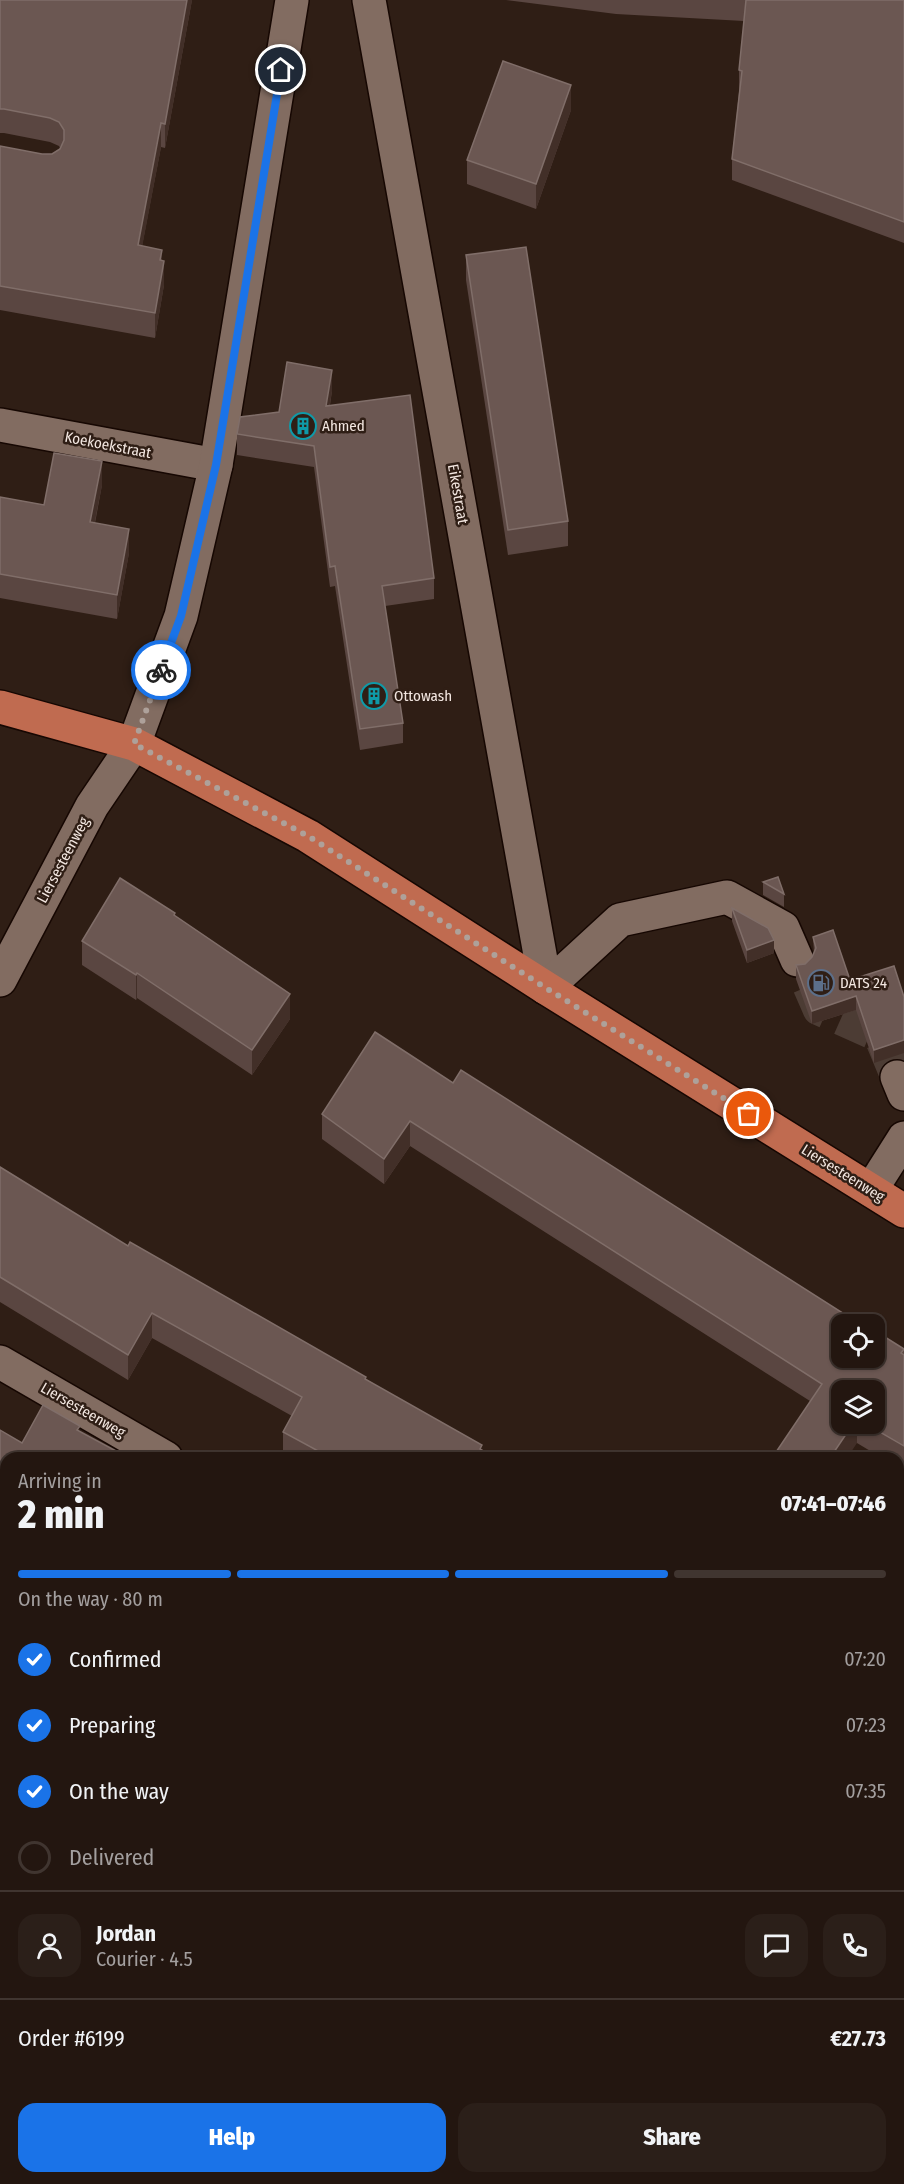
<!DOCTYPE html>
<html lang="en">
<head>
<meta charset="utf-8">
<style>
  body { margin:0; font-family:"Fira Sans Condensed",sans-serif; background:#2b1f19; color:#f1f3f6; height:100vh; display:flex; flex-direction:column; font-size:22px; white-space:nowrap }
  * { box-sizing:border-box; margin:0 }
  p { font-size:20px; color:#a39f9f }
  .icon { flex:none; width:33px; height:33px; fill:none; stroke:currentColor; stroke-width:2; stroke-linecap:round; stroke-linejoin:round }
  .map { position:relative; flex:1; overflow:hidden }
  .side { position:absolute; left:0px; top:1452px; width:904px; height:732px; display:flex; flex-direction:column; background:#231610; border-radius:18px 18px 0 0; box-shadow:0 2px 4px #0004,0 0 0 2px #403530 }
  .side>* { flex:none }
  .controls { position:absolute; left:831px; top:1314px; display:grid; gap:12px }
  .controls a { display:grid; place-items:center; width:54px; height:54px; border-radius:12px; background:#231610; box-shadow:0 2px 4px #0004,0 0 0 2px #403530; font-size:30px }
  .pin { position:absolute; display:grid; place-items:center; width:51px; height:51px; color:#fff; margin:-26px; border:3px solid #fff; border-radius:50%; box-shadow:0 2px 6px #0007 }
  .courier { position:absolute; display:grid; place-items:center; width:60px; height:60px; margin:-30px; border:4px solid #1a73e8; border-radius:50%; background:#fff; color:#222; box-shadow:0 2px 8px #0007 }
  .overview em { font-style:normal; font-weight:800 }
  .overview div { display:flex; flex-direction:column-reverse }
  .overview { display:flex; align-items:center; justify-content:space-between; height:102px; padding:0 18px }
  h1 { font-size:39px; font-weight:800; line-height:45px }
  .bar { display:grid; grid-template-columns:repeat(4,1fr); gap:9px 6px; align-content:center; height:72px; padding:0 18px }
  .bar i { height:8px; border-radius:4px; background:#403530 }
  .bar .current { background:#1a73e8 }
  .bar p { grid-column:span 4 }
  .line { display:flex; align-items:center; gap:15px; padding:0 18px; border-top:2px solid #403530 }
  .line div { flex:1 }
  .round { display:grid; place-items:center; flex:none; width:63px; height:63px; border-radius:18px; background:#2b1f19 }
  ol { padding:0 18px; list-style:none }
  li { display:flex; align-items:center; gap:18px; height:66px }
  li p { margin-inline-start:auto }
  li .icon { padding:6px; border-radius:50%; background:#1a73e8; color:#fff; stroke-width:4 }
  li:last-child { color:#a39f9f }
  li i { width:33px; height:33px; border:3px solid #403530; border-radius:50% }
  .cta { display:flex; gap:12px; margin-top:auto; padding:12px 18px }
  .cta a { flex:1; height:69px; border-radius:18px; background:#1a73e8; color:#fff; font-size:24px; font-weight:800; line-height:69px; text-align:center }
  .cta a+a { background:#2b1f19; color:#f1f3f6 }
  .map>svg:first-child { display:block }
  .green { fill:#3c4a08 }
  .water { fill:#15404a; stroke:#587277; stroke-width:1.5 }
  .lines { fill:none; stroke-linecap:round; stroke-linejoin:round }
  .minor-tunnel { stroke:#4c3c34; stroke-width:33; stroke-dasharray:33 16; stroke-linecap:butt }
  .minor-casing { stroke:#160702; stroke-width:36 }
  .major-casing { stroke:#160702; stroke-width:36 }
  .path { stroke:#74655d; stroke-width:4; stroke-dasharray:1.5 4.5; stroke-linecap:butt }
  .minor { stroke:#826c61; stroke-width:33 }
  .major { stroke:#c06b50; stroke-width:33 }
  .wall { fill:#5a4641; fill-rule:evenodd }
  .shaded-wall { fill:#422f28 }
  .building { fill:#6b5752; stroke:#806e69; stroke-width:1.5 }
  .done { stroke:#aea19a; stroke-width:6; stroke-dasharray:0 10.8 }
  .route { stroke:#1a73e8; stroke-width:8 }
  .labels { text-anchor:middle; dominant-baseline:central; stroke-width:5; stroke-linejoin:round; paint-order:stroke }
  .poi-label { font-size:15px; fill:#f3e7e1; stroke:#2f1e15; text-anchor:start }
  .street-label { font-size:15px; fill:#f3e7e1; stroke:#2f1e15 }
</style>
</head>
<body>
<div class="map">
<svg width="904" height="2184" viewBox="0 0 904 2184">
  <rect width="100%" height="100%" fill="#2f1e15"/>
  <path class="green" d="M0,1723L6,1727V2178H494L490,2184H0Z"/>
  <g class="water">
    <path d="M904,1732V1865L899,1873L898,1741Z"/>
    <path d="M612,2178H711L707,2184H608Z"/>
  </g>
  <g class="lines">
    <path class="minor-tunnel" d="M809,986L819,1009L880,1036L897,1077"/>
    <defs>
      <g id="minor">
        <path d="M369,0L546,988"/>
        <path d="M0,425L216,465"/>
        <path d="M0,980L92,806L134,744L181,616L216,465L292,0"/>
        <path d="M546,988L620,920L727,897L783,928L797,960"/>
        <path d="M897,1077L904,1094"/>
        <path d="M871,1190L904,1138"/>
        <path d="M0,1362L166,1458"/>
      </g>
      <path id="major" d="M0,707L134,744L308,836L546,988L904,1211"/>
    </defs>
    <use href="#minor" class="minor-casing"/>
    <use href="#major" class="major-casing"/>
    <g class="path">
      <path d="M898,1651L904,1643"/>
      <path d="M898,1961L904,1954"/>
      <path d="M540,2184L544,2178"/>
      <path d="M764,2184L768,2178"/>
    </g>
    <use href="#minor" class="minor"/>
    <use href="#major" class="major"/>
  </g>
  <g class="wall">
    <path d="M0,0H192L165,148L161,147L142,246L162,261L164,285L155,338L0,310V146L42,154H52L60,148L59,146L50,142L4,133H0Z"/>
    <path d="M506,0H904V243L732,180V159L739,92V70L744,21L616,14Z"/>
    <path d="M571,110L536,209L467,184V160Z"/>
    <path d="M466,255L568,521V546L508,555L466,280Z"/>
    <path d="M332,391L330,405L434,578V599L385,606L403,723V743L360,750L335,586L330,587L314,467L237,455V434L279,412Z"/>
    <path d="M102,485L95,523L129,553L117,619L0,598V497L44,505Z"/>
    <path d="M763,882L784,894V907L763,895Z"/>
    <path d="M732,908L774,953L747,963L732,921Z"/>
    <path d="M175,916L290,1019L252,1075L137,998L136,1000L82,965V941Z"/>
    <path d="M813,937L850,980L894,966L874,1063L856,1010L812,1024L796,979V965L805,964L812,957L814,953Z"/>
    <path d="M453,1083L860,1324L904,1349V1471L898,1468V1458H882L857,1443L810,1401L410,1146L384,1184L322,1139V1114ZM842,1390L874,1424H842Z"/>
    <path d="M0,1167L128,1246L366,1379L495,1458H285L283,1457V1432L292,1416L152,1338L128,1380L0,1302Z"/>
    <path d="M0,1430L22,1443L80,1431L6,1458V1509L0,1506Z"/>
    <path d="M864,2178H898L904,2184H864Z"/>
  </g>
  <g class="shaded-wall">
    <path d="M187,0H192L165,148V124Z"/>
    <path d="M571,85V110L536,209V184Z"/>
    <path d="M161,123V147L138,269V245Z"/>
    <path d="M162,250V272L164,261V285L155,338V313L160,260Z"/>
    <path d="M332,370V391L326,426V406Z"/>
    <path d="M102,461V485L90,546V522Z"/>
    <path d="M129,529V553L117,619V595Z"/>
    <path d="M774,940V953L747,963V950Z"/>
    <path d="M137,973V998L136,1000V975Z"/>
    <path d="M290,994V1019L252,1075V1050Z"/>
    <path d="M856,996V1010L812,1024V1011Z"/>
    <path d="M904,1040V1053L874,1063V1050Z"/>
    <path d="M410,1121V1146L384,1184V1159Z"/>
    <path d="M152,1313V1338L128,1380V1355Z"/>
    <path d="M853,1424H857V1443L847,1458H830Z"/>
  </g>
  <g class="building">
    <path d="M0,0H187L165,124L161,123L138,245L162,250L160,260L164,261L155,313L0,286V146L42,154H52L60,149L64,140V130L59,122L50,118L4,109H0Z"/>
    <path d="M746,0H904V222L732,159L742,71L739,70Z"/>
    <path d="M503,61L571,85L536,184L467,160Z"/>
    <path d="M526,247L568,521L508,530L466,255Z"/>
    <path d="M287,362L332,370L326,406L410,395L434,578L382,586L403,723L360,729L335,566L330,567L314,446L237,434L240,417L279,412Z"/>
    <path d="M54,453L102,461L90,522L129,529L117,595L0,574V497L44,505Z"/>
    <path d="M778,877L784,894L763,882Z"/>
    <path d="M120,878L175,913L174,915L290,994L252,1050L137,973L136,975L82,941Z"/>
    <path d="M732,908L768,928L774,940L747,950Z"/>
    <path d="M833,930L850,980L894,966L904,997V1040L874,1050L856,996L812,1011L796,965L805,964L812,957L816,948L813,937Z"/>
    <path d="M375,1032L453,1083L461,1070L860,1324H842V1358H874V1330L904,1349L901,1353L904,1355V1446L866,1424H874V1390H842V1424H853L830,1458H772L822,1384L410,1121L384,1159L322,1114Z"/>
    <path d="M0,1167L128,1246L130,1242L366,1377L365,1379L482,1445L480,1449L495,1458H331L283,1432L302,1397L152,1313L128,1355L0,1277Z"/>
    <path d="M43,1405L80,1426L77,1430L129,1458H6V1485L0,1481V1430L22,1443Z"/>
    <path d="M898,2145L904,2149V2184H876L868,2178H898Z"/>
  </g>
  <g class="lines">
    <path class="done" d="M161,670L134,744L308,836L546,988L749,1114"/>
    <path class="route" d="M161,670L181,616L216,465L281,70"/>
  </g>
  <defs>
    <symbol id="building-ring" viewBox="-11 -11 22 22"><circle r="9.5" fill="#2f1e15" stroke="#0f9aa8" stroke-width="1.5"/><path d="M-4-6H4V6H1V3H-1V6H-4ZM-2.5-4.3h1.7v1.8h-1.7ZM.8-4.3h1.7v1.8H.8ZM-2.5-1h1.7V.8h-1.7ZM.8-1h1.7V.8H.8Z" fill="#0f9aa8"/></symbol>
    <symbol id="fuel-ring" viewBox="-11 -11 22 22"><circle r="9.5" fill="#2f1e15" stroke="#5c6f8a" stroke-width="1.5"/><path d="M-5.5-6h7V0h2V4h1.3V-2.5L3-4.5l.8-.8L6-3V5H2.5V1h-1V6h-7ZM-4.2-4.7v3.2H.2V-4.7Z" fill="#5c6f8a"/></symbol>
  </defs>
  <g fill-rule="evenodd">
    <use href="#building-ring" x="288" y="411" width="30" height="30"/>
    <use href="#building-ring" x="359" y="681" width="30" height="30"/>
    <use href="#fuel-ring" x="806" y="968" width="30" height="30"/>
  </g>
  <g class="labels">
    <g class="poi-label">
      <text x="322" y="426">Ahmed</text>
      <text x="394" y="696">Ottowash</text>
      <text x="840" y="983">DATS 24</text>
    </g>
    <g class="street-label">
      <text transform="translate(108 445) rotate(11)">Koekoekstraat</text>
      <text transform="translate(458 494) rotate(80)">Eikestraat</text>
      <text transform="translate(63 860) rotate(-62)">Liersesteenweg</text>
      <text transform="translate(843 1173) rotate(32)">Liersesteenweg</text>
      <text transform="translate(83 1410) rotate(30)">Liersesteenweg</text>
    </g>
  </g>
</svg>
<div class="controls">
<a><svg class="icon" aria-label="locate" viewBox="0 0 24 24"><circle cx="12" cy="12" r="6"/><path d="M12 2v4M12 18v4M2 12h4M18 12h4"/></svg></a>
<a><svg class="icon" aria-label="layers" viewBox="0 0 24 24"><path d="M12 4l9 5-9 5-9-5zM3 14l9 5 9-5"/></svg></a>
</div>
<div class="pin" style="left:749px;top:1114px;background:#ea580c"><svg class="icon" aria-label="bag" viewBox="0 0 24 24"><path d="M5 8h14l-1 12H6zM9 8a3 3 0 0 1 6 0"/></svg></div>
<div class="pin" style="left:281px;top:70px;background:#1f2937"><svg class="icon" aria-label="home" viewBox="0 0 24 24"><path d="M3 11l9-7 9 7M6 9v11h12V9"/></svg></div>
<div class="courier" style="left:161px;top:670px"><svg class="icon" aria-label="bike" viewBox="0 0 24 24"><circle cx="6" cy="16" r="4"/><circle cx="18" cy="16" r="4"/><path d="M6 16l4-8h5l3 8M10 8l3 8H6M13 5h3"/></svg></div>
<section class="side">
<div class="overview"><div><h1>2 min</h1><p>Arriving in</p></div><em>07:41–07:46</em></div>
<div class="bar"><i class="current"></i><i class="current"></i><i class="current"></i><i></i><p>On the way · 80 m</p></div>
<ol>
<li><svg class="icon" aria-label="check" viewBox="0 0 24 24"><path d="M5 12l5 5 9-10"/></svg>Confirmed<p>07:20</p></li>
<li><svg class="icon" aria-label="check" viewBox="0 0 24 24"><path d="M5 12l5 5 9-10"/></svg>Preparing<p>07:23</p></li>
<li><svg class="icon" aria-label="check" viewBox="0 0 24 24"><path d="M5 12l5 5 9-10"/></svg>On the way<p>07:35</p></li>
<li><i></i>Delivered</li>
</ol>
<div class="line" style="height:108px"><a class="round"><svg class="icon" aria-label="person" viewBox="0 0 24 24"><circle cx="12" cy="8" r="4"/><path d="M4 21q1-7 8-7t8 7"/></svg></a><div><b>Jordan</b><p>Courier · 4.5</p></div><a class="round"><svg class="icon" aria-label="chat" viewBox="0 0 24 24"><path d="M4 5h16v11H9l-5 4z"/></svg></a><a class="round"><svg class="icon" aria-label="phone" viewBox="0 0 24 24"><path d="M5 4h4l2 5-3 2q2 4 5 5l2-3 5 2v4C11 20 4 13 5 4z"/></svg></a></div>
<div class="line" style="height:78px"><div>Order #6199</div><b>€27.73</b></div>
<div class="cta"><a>Help</a><a>Share</a></div>
</section>
</div>
</body>
</html>
